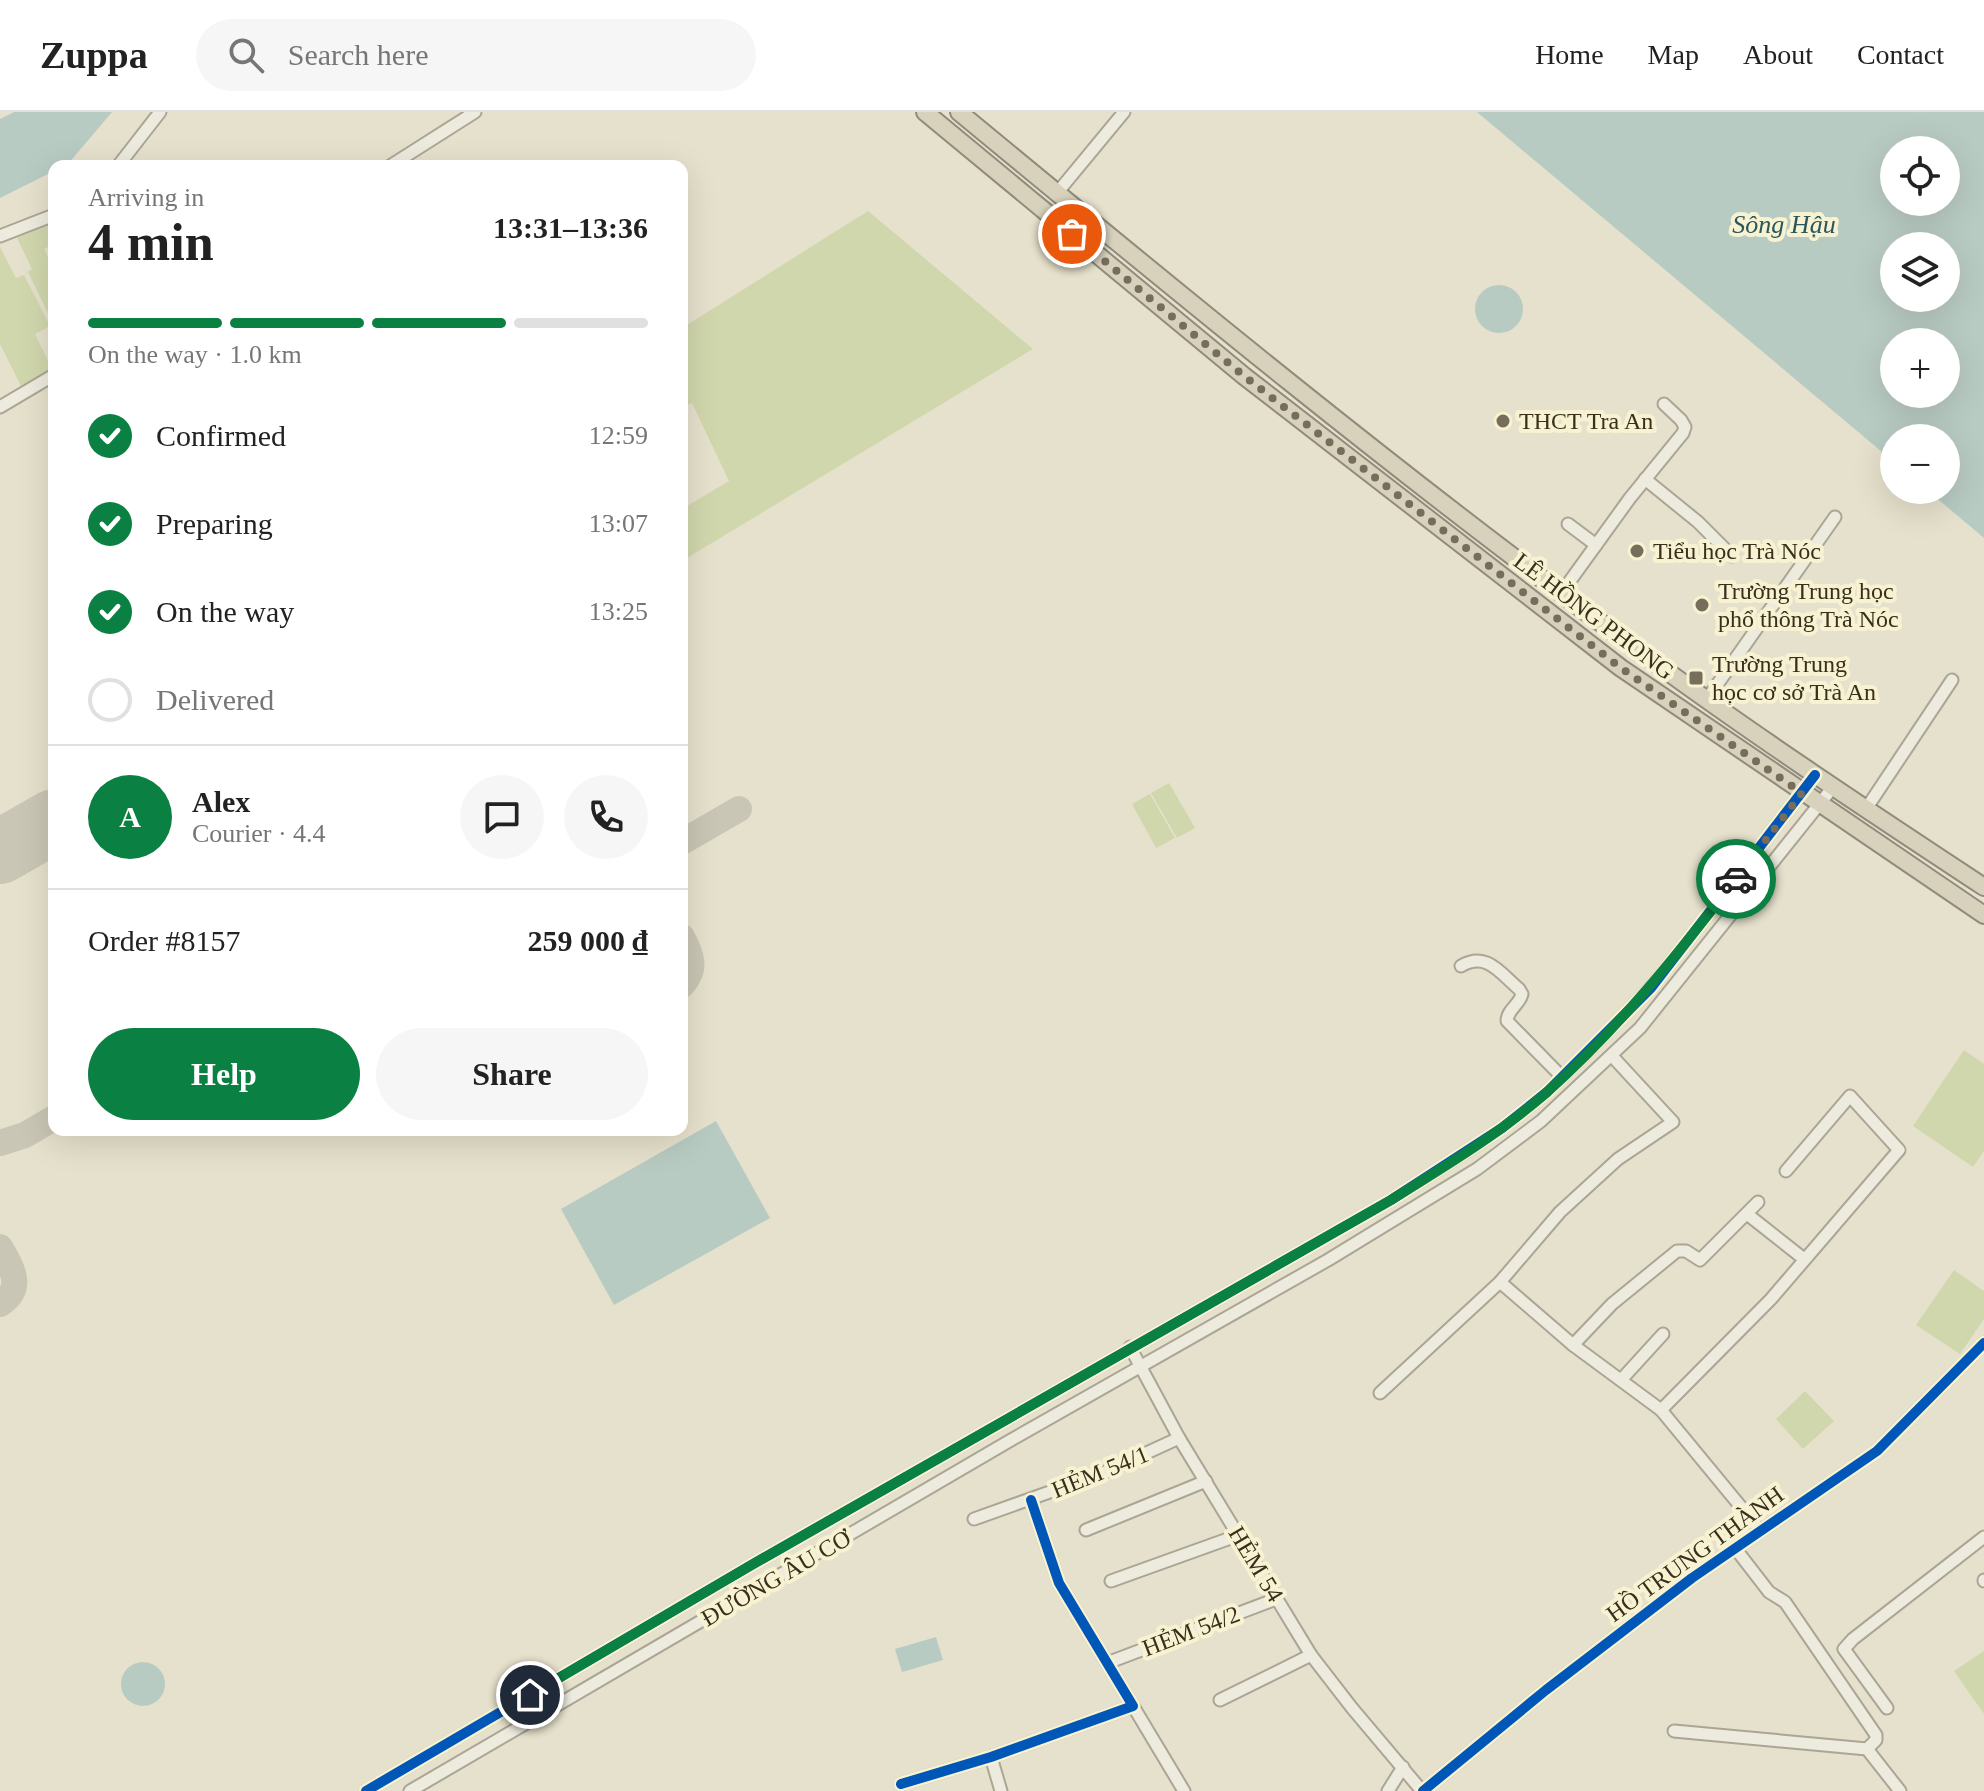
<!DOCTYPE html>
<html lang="en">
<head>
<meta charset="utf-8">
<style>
  body { margin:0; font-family:Georgia,serif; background:#f6f6f6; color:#222; height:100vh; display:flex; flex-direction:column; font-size:30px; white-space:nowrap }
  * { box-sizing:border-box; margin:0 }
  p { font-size:26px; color:#767676 }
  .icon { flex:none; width:44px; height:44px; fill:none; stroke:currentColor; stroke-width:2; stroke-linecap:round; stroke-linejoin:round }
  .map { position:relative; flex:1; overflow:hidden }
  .drawer { position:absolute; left:48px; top:48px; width:640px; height:976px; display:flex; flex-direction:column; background:#fff; border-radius:16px; box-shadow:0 8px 32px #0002 }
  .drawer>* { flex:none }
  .fabs { position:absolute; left:1880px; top:24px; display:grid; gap:16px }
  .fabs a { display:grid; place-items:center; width:80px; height:80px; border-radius:50%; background:#fff; box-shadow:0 8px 32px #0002; font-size:40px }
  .pin { position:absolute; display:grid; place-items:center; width:68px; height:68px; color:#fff; margin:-34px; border:4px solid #fff; border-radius:50%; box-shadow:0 2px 8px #0007 }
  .courier { position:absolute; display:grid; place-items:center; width:80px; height:80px; margin:-40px; border:6px solid #0b8043; border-radius:50%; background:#fff; color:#222; box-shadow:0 2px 10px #0007 }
  .summary em { font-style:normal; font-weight:700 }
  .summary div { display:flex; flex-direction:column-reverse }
  .summary { display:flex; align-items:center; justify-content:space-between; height:136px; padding:0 40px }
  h1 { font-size:52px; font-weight:700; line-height:60px }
  .bar { display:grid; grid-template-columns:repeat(4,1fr); gap:12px 8px; align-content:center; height:96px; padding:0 40px }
  .bar i { height:10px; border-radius:6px; background:#e0e0e0 }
  .bar .on { background:#0b8043 }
  .bar p { grid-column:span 4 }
  .line { display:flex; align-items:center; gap:20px; padding:0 40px; border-top:2px solid #e0e0e0 }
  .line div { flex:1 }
  .round { display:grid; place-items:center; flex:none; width:84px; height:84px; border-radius:42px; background:#f6f6f6 }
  ol { padding:0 40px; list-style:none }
  li { display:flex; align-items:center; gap:24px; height:88px }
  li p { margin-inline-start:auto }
  li .icon { padding:8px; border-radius:50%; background:#0b8043; color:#fff; stroke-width:4 }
  li:last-child { color:#767676 }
  li i { width:44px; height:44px; border:4px solid #e0e0e0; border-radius:50% }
  .cta { display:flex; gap:16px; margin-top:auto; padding:16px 40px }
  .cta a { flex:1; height:92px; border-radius:48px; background:#0b8043; color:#fff; font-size:32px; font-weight:700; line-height:92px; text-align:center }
  .cta a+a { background:#f6f6f6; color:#222 }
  header { display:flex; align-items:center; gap:48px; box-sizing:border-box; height:112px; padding:0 40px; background:#fff; border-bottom:2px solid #e0e0e0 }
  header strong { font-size:38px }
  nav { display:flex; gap:44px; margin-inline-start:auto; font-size:28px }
  .search { width:560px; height:72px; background:#f6f6f6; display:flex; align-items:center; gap:20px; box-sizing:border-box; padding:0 28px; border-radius:44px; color:#767676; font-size:30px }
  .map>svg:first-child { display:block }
  .green { fill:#d1d7ad }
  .water { fill:#b8cbc2; fill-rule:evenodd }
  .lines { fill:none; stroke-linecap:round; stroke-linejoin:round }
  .taxiway { stroke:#c9c6b5; stroke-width:26 }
  .runway { stroke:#c9c6b5; stroke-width:64 }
  .minor-casing { stroke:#aba596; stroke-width:15 }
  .highway-casing { stroke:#908b7c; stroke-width:20 }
  .minor { stroke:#edeade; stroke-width:11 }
  .highway { stroke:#d8d2bd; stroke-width:16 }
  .cycleway-casing { stroke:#f7f2d1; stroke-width:15 }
  .cycleway { stroke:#0057b8; stroke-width:10 }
  .done { stroke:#766d5a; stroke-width:8; stroke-dasharray:0 14.4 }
  .route { stroke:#0b8043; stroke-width:10 }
  .poi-dot { fill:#766d5a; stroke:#f7f2d1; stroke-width:3 }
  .labels { text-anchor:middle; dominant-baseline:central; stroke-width:8; stroke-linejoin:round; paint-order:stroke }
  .poi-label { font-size:24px; fill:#3a2f1d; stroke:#f7f2d1; text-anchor:start }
  .street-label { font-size:24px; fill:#3a2f1d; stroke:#f7f2d1 }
  .water-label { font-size:26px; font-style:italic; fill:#2b565a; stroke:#f7f2d1 }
</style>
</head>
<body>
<header>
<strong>Zuppa</strong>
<div class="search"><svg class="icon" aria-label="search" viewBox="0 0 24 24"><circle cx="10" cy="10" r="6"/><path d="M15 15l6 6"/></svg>Search here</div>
<nav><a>Home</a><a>Map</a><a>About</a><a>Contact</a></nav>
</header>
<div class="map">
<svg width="1984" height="1679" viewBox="0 0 1984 1679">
  <rect width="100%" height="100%" fill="#e6e1cc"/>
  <g class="green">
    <path d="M868,99L1033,237L682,449V397L729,369L692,291L682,296V216Z"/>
    <path d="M48,112L54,124V132L44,137L54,159V213L28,160L32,157L17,126Z"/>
    <path d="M0,135L16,166L24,163L50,214L35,222L53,259L21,274L0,232Z"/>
    <path d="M1169,671L1195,716L1177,726L1151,681Z"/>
    <path d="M1150,682L1175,726L1156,736L1132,692Z"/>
    <path d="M1964,938L1984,952V1039L1973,1055L1913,1014Z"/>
    <path d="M1954,1158L1984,1179V1207L1960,1242L1916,1213Z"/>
    <path d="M1805,1279L1834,1309L1803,1337L1776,1307Z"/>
    <path d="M1984,1539V1602L1954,1559Z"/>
  </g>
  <g class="water">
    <path d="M14,0H112L68,52L54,54V59L0,86V7Z"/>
    <path d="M1477,0H1984V426L1927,378H1946V326H1894V350ZM1946,38V90H1894V38ZM1946,134V186H1894V134ZM1894,230H1946V282H1894Z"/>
    <circle cx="1499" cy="197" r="24"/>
    <path d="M716,1009L770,1106L614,1193L561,1097Z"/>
    <path d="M936,1525L943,1548L902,1560L895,1537Z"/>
    <circle cx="143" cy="1572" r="22"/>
  </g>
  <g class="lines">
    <g class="taxiway">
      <path d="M682,730L739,697"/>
      <path d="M682,825C692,843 697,857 682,873"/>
      <path d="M0,1031L25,1023L54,1006"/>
      <path d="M0,1135C12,1156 25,1176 0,1192"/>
    </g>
    <path class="runway" d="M0,740L54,709"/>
    <defs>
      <g id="minor">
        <path d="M118,54L160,0"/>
        <path d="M390,54L475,0"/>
        <path d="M1057,81L1124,0"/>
        <path d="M0,124L54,103"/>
        <path d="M0,295L54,263"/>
        <path d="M1645,367L1698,410L1732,444"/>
        <path d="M1568,412L1596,433"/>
        <path d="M1562,480L1630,386L1683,321L1685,315L1681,308L1664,292"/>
        <path d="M1707,587L1835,405"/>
        <path d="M1866,697L1952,568"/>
        <path d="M1461,854C1487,839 1500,861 1519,877L1522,882C1520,892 1507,898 1507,909L1562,965"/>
        <path d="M1747,1102L1804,1147"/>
        <path d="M1500,1170L1573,1233L1661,1298L1760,1418"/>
        <path d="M1573,1233L1612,1192L1677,1139H1686L1700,1148L1758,1090"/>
        <path d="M1130,1235L1179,1326L1311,1543L1352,1596L1422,1679"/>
        <path d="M1621,1268L1663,1222"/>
        <path d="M1380,1281L1500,1170L1560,1100L1618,1047L1673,1010L1612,944"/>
        <path d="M1661,1298L1771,1187L1899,1038L1850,984L1786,1059"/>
        <path d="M974,1407L1103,1361L1179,1326"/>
        <path d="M1086,1418L1206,1369"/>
        <path d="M1735,1436L1769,1480L1785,1490L1876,1623V1628L1867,1637"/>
        <path d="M1984,1468V1469"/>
        <path d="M1111,1469L1239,1423"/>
        <path d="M1107,1551L1276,1487"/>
        <path d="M1220,1588L1311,1543"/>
        <path d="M1133,1594L1184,1679"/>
        <path d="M1887,1596L1844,1537L1853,1527L1984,1425"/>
        <path d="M1674,1619L1867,1637L1900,1679"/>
        <path d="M991,1645L1001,1679"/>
        <path d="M901,1672L991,1645L1133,1594L1059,1471L1031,1388"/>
        <path d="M366,1679L748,1455L1391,1088L1502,1016L1547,980L1651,876L1815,663"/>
        <path d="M410,1679L1011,1328L1328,1148L1477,1057L1541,1009L1640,916L1833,675"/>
        <path d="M1388,1679L1403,1655"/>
        <path d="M1423,1679L1546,1578L1692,1466L1877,1339L1984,1231"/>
      </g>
      <g id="highway">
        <path d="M925,0L1244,264L1621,556L1984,803"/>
        <path d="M959,0C1178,181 1398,362 1627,530C1743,616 1864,696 1984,775"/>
      </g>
    </defs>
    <use href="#minor" class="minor-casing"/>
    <use href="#highway" class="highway-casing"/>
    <use href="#minor" class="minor"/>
    <use href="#highway" class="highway"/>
    <defs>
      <g id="cycleway">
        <path d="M901,1672L991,1645L1133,1594L1059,1471L1031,1388"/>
        <path d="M366,1679L748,1455L1391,1088L1502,1016L1547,980L1651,876L1815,663"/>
        <path d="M1423,1679L1546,1578L1692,1466L1877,1339L1984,1231"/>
      </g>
    </defs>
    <use href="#cycleway" class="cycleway-casing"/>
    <use href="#cycleway" class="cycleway"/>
  </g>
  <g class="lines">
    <path class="done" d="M1072,122L1244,264L1621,556L1802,681L1736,767"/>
    <path class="route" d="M530,1583L748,1455L1391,1088C1444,1055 1499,1022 1546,981C1618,917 1677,843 1736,767"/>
  </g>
  <g class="poi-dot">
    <circle cx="1503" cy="309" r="8"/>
    <circle cx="1637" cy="439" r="8"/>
    <circle cx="1702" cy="493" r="8"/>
    <rect x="1688" y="558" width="16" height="16" rx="4"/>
  </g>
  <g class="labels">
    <g class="poi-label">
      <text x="1519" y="309">THCT Tra An</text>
      <text x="1653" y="439">Tiểu học Trà Nóc</text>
      <text x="1718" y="479">Trường Trung học<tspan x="1718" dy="28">phổ thông Trà Nóc</tspan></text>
      <text x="1712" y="552">Trường Trung<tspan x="1712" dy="28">học cơ sở Trà An</tspan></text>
    </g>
    <g class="street-label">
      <text transform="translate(1594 504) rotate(37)">LÊ HỒNG PHONG</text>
      <text transform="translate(1100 1360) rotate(-22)">HẺM 54/1</text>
      <text transform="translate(1695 1442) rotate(-36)">HỒ TRUNG THÀNH</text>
      <text transform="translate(1256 1452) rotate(59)">HẺM 54</text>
      <text transform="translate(776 1466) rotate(-30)">ĐƯỜNG ÂU CƠ</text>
      <text transform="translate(1191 1519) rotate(-21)">HẺM 54/2</text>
    </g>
    <g class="water-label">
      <text x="1784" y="112">Sông Hậu</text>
    </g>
  </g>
</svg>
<div class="fabs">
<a><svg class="icon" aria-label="locate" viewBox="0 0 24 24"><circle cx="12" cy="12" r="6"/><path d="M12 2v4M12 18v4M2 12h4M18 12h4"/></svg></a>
<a><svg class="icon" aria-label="layers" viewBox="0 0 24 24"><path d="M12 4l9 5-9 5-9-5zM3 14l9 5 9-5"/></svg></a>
<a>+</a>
<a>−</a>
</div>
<div class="pin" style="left:1072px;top:122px;background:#ea580c"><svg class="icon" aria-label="bag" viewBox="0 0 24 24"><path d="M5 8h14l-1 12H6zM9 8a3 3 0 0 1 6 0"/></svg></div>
<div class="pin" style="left:530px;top:1583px;background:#1f2937"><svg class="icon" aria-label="home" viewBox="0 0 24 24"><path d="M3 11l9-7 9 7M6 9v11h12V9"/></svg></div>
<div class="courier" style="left:1736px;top:767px"><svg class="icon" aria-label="car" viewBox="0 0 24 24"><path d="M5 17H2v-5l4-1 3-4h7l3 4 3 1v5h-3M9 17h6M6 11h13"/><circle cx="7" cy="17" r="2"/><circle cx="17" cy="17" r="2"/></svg></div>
<section class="drawer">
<div class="summary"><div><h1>4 min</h1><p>Arriving in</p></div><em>13:31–13:36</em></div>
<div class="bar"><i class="on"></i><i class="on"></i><i class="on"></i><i></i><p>On the way · 1.0 km</p></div>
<ol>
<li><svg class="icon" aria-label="check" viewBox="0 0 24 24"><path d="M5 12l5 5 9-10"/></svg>Confirmed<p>12:59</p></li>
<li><svg class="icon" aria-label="check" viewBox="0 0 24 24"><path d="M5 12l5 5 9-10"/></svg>Preparing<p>13:07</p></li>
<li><svg class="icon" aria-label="check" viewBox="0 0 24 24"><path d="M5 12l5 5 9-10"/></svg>On the way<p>13:25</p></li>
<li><i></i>Delivered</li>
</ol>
<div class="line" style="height:144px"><b class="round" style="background:#0b8043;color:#fff">A</b><div><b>Alex</b><p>Courier · 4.4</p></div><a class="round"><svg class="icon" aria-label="chat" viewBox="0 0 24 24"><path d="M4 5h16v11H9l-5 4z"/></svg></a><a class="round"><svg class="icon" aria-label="phone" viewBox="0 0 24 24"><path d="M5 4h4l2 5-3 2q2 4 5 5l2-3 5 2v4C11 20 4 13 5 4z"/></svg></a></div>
<div class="line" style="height:104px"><div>Order #8157</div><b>259 000 ₫</b></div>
<div class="cta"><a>Help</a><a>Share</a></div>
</section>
</div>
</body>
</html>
